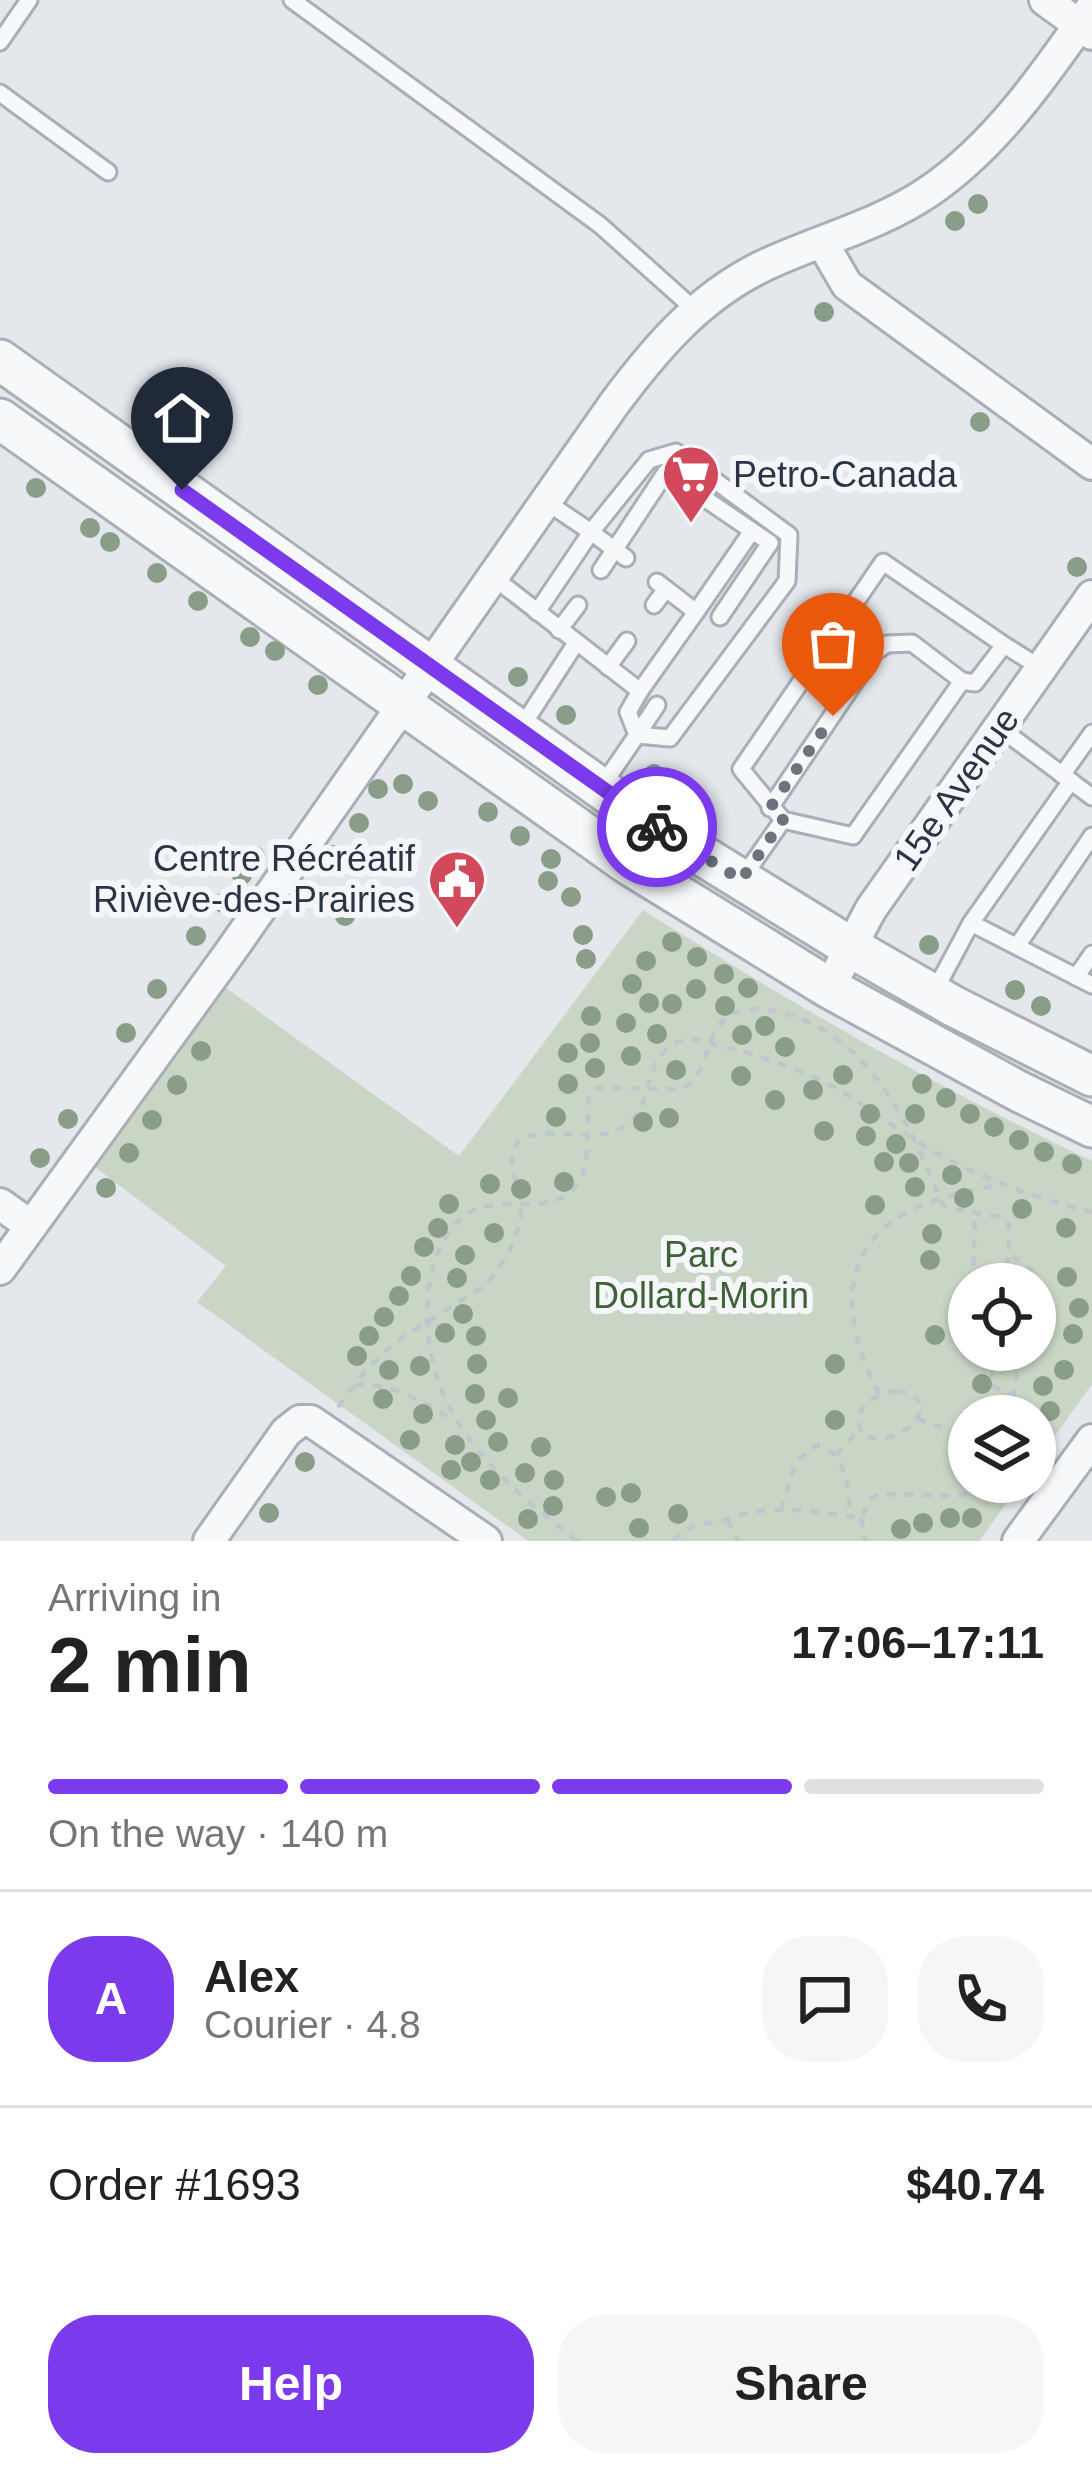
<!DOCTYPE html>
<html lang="en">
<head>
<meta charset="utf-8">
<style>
  body { margin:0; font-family:Arial,sans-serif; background:#f6f6f6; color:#222; height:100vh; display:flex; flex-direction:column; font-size:45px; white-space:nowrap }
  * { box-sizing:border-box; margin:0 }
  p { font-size:39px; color:#767676 }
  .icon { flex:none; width:66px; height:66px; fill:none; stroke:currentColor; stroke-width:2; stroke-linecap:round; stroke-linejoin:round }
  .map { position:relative; height:1541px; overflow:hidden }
  .drawer { display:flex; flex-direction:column; background:#fff; flex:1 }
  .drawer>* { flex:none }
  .tools { position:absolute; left:948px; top:1263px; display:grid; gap:24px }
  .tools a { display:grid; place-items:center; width:108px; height:108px; border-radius:50%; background:#fff; box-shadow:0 3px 9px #0004; font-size:60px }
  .pin { position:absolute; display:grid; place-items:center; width:102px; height:102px; color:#fff; margin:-123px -51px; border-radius:50% 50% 50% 0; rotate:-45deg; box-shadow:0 0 12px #0007 }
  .pin .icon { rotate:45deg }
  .courier { position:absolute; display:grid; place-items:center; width:120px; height:120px; margin:-60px; border:9px solid #7c3aed; border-radius:50%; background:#fff; color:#222; box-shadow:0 3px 15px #0007 }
  .head em { font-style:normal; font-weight:700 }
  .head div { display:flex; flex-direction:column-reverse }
  .head { display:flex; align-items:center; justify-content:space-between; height:204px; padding:0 48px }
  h1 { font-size:78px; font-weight:700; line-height:90px }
  .bar { display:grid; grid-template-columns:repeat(4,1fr); gap:18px 12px; align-content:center; height:144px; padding:0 48px }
  .bar i { height:15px; border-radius:9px; background:#e0e0e0 }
  .bar .on { background:#7c3aed }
  .bar p { grid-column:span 4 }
  .line { display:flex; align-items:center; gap:30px; padding:0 48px; border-top:3px solid #e0e0e0 }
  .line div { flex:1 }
  .round { display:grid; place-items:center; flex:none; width:126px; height:126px; border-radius:48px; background:#f6f6f6 }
  .action { display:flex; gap:24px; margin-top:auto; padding:24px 48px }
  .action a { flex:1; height:138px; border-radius:48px; background:#7c3aed; color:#fff; font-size:48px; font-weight:700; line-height:138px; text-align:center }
  .action a+a { background:#f6f6f6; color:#222 }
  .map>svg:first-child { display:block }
  .green { fill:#c9d6c5; fill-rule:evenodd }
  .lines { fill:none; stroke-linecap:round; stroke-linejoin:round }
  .service-casing { stroke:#a9aeb7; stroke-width:21 }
  .minor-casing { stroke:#a9aeb7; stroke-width:36 }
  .tertiary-casing { stroke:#a9aeb7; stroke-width:45 }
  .path { stroke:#c2c5cb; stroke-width:4.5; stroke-dasharray:9 9; stroke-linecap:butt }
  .service { stroke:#f7f8fa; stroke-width:15 }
  .minor { stroke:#f7f8fa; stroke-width:30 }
  .tertiary { stroke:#f7f8fa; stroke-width:39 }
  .tree { fill:#899d89 }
  .done { stroke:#6c737f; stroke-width:12; stroke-dasharray:0 21.6 }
  .route { stroke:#7c3aed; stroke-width:15 }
  .labels { text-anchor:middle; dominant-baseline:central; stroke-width:12; stroke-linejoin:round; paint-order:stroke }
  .poi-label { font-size:36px; fill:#2b3445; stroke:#f4f6f9; text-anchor:start }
  .street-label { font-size:36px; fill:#2b3445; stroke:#f4f6f9 }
  .park-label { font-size:36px; fill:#3f6138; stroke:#f4f6f9 }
</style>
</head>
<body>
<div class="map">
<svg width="1092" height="1541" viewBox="0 0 1092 1541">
  <rect width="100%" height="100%" fill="#e4e7ec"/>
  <path class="green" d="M643,910C789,1002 936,1087 1092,1161V1384L1035,1464V1416H969V1482H1022L979,1541H528L197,1302L226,1266L87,1161L215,980L459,1156ZM969,1284H1035V1350H969Z"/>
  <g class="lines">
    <defs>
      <g id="service">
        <path d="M292,0L600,225L695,310"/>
        <path d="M0,42L29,0"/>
        <path d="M0,93L108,172"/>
        <path d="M545,501L591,532L649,460L676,452L789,535L787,581L670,738L637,735L657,705"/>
        <path d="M883,562L1004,645L975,683L962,681L853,836L783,820L741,769Z"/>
        <path d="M601,570L666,472L770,543L720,617"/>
        <path d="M493,577L640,691L628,712L637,735L602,786"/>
        <path d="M654,605L666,589"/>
        <path d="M537,612L591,532L626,558"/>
        <path d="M696,612L752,531"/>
        <path d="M559,630L578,605"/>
        <path d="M1004,645L1041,668"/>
        <path d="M608,667L627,641"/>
        <path d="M640,691L696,612L657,582"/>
        <path d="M1000,728L1092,797"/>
        <path d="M519,731L576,643"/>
        <path d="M1062,775L1092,733"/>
        <path d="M1071,781L971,923L1092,985"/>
        <path d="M770,808L875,652L887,644L912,643L962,681"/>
        <path d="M743,877L783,820"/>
        <path d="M1017,946L1092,836"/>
        <path d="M1076,977L1092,954"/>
        <path d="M933,994L971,923"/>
      </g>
      <g id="minor">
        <path d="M1045,0L1092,34"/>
        <path d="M823,244L847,285L1092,464"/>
        <path d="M829,988L871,909L1092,596"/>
        <path d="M0,1204L31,1226"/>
        <path d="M0,1269L228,955L614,404C655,349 698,298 761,267C817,240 876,227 928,192C995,147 1047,72 1092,7"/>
        <path d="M209,1541L286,1432L300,1421H311L486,1541"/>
        <path d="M1018,1541L1092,1440"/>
      </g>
      <g id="tertiary">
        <path d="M0,360L651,824L852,948L953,1006L1092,1076"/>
        <path d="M0,419L628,864L829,988L1018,1091L1092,1127"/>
      </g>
    </defs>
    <use href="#service" class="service-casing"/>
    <use href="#minor" class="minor-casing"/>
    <use href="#tertiary" class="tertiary-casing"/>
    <g class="path">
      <path d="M973,1284L975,1212"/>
      <path d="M1004,1284L1009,1254"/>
      <path d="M994,1350L991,1385L1012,1395L1027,1416"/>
      <path d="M355,1385C392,1383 420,1400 450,1418"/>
      <path d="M897,1391C949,1396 904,1452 863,1435C849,1410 873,1393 897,1391Z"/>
      <path d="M879,1394C844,1326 832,1247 915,1208C943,1195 975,1190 1005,1183"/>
      <path d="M338,1407L368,1368L397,1341L484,1286C503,1266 522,1234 521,1206C520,1181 502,1163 519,1140C553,1122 601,1150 631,1121C658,1094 639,1052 689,1038C738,1050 783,1061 828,1084C859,1100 884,1121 913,1139C967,1173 1031,1198 1092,1212"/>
      <path d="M1010,1416L1021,1350"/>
      <path d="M917,1419L969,1436"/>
      <path d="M1035,1428L1051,1451"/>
      <path d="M836,1455L859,1430"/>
      <path d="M1035,1456L1045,1442"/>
      <path d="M781,1510L796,1461L817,1445C847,1452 849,1489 849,1514"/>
      <path d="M861,1518L865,1541"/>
      <path d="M727,1520L738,1541"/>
      <path d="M577,1541C494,1476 419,1411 428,1296C430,1268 441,1233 465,1215C495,1192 550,1219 576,1186C593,1166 585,1123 589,1097L596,1088L680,1089C711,1077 701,1035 729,1016C741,1007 759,1009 773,1011C865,1026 912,1127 942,1204L948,1208L999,1217L1009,1225V1253L1035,1273L1033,1284"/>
      <path d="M673,1541C697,1517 707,1527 731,1518C770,1503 819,1512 861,1518L870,1499L880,1494L959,1496L1001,1482"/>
    </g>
    <use href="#service" class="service"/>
    <use href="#minor" class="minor"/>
    <use href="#tertiary" class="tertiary"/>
  </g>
  <g class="tree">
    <circle cx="978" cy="204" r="10"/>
    <circle cx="955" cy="221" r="10"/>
    <circle cx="824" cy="312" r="10"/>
    <circle cx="980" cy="422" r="10"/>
    <circle cx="36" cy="488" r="10"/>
    <circle cx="90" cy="528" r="10"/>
    <circle cx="110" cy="542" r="10"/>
    <circle cx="1077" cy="567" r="10"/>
    <circle cx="157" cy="573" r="10"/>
    <circle cx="198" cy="601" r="10"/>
    <circle cx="250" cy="637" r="10"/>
    <circle cx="275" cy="651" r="10"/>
    <circle cx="518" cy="677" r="10"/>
    <circle cx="318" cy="685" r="10"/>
    <circle cx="566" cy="715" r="10"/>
    <circle cx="654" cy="774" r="10"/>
    <circle cx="403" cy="784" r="10"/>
    <circle cx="378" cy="789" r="10"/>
    <circle cx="428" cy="801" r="10"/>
    <circle cx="488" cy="812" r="10"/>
    <circle cx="359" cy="823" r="10"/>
    <circle cx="520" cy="836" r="10"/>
    <circle cx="334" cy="855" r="10"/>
    <circle cx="255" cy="856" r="10"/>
    <circle cx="551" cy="859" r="10"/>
    <circle cx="242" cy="875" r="10"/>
    <circle cx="548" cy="881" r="10"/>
    <circle cx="571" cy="897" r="10"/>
    <circle cx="223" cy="903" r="10"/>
    <circle cx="345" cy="916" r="10"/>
    <circle cx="583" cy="935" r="10"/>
    <circle cx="196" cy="936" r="10"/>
    <circle cx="672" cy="942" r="10"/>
    <circle cx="929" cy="945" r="10"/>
    <circle cx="697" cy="957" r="10"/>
    <circle cx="586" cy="959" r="10"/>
    <circle cx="646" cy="961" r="10"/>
    <circle cx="724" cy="974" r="10"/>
    <circle cx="632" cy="984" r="10"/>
    <circle cx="748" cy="988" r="10"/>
    <circle cx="157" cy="989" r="10"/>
    <circle cx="696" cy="989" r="10"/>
    <circle cx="1015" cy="990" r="10"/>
    <circle cx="649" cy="1003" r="10"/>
    <circle cx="672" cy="1004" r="10"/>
    <circle cx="725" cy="1006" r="10"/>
    <circle cx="1041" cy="1006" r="10"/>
    <circle cx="591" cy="1016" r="10"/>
    <circle cx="626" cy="1023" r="10"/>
    <circle cx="765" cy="1026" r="10"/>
    <circle cx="126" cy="1033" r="10"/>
    <circle cx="657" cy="1034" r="10"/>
    <circle cx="742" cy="1035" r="10"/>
    <circle cx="590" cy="1043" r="10"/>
    <circle cx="785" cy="1047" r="10"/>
    <circle cx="201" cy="1051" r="10"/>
    <circle cx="568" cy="1053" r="10"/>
    <circle cx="631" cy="1056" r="10"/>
    <circle cx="595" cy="1068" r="10"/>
    <circle cx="676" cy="1070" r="10"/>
    <circle cx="843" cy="1075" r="10"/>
    <circle cx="741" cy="1076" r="10"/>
    <circle cx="568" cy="1084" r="10"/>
    <circle cx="922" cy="1084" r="10"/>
    <circle cx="177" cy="1085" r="10"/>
    <circle cx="813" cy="1090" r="10"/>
    <circle cx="946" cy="1098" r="10"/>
    <circle cx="775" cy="1100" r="10"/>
    <circle cx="870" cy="1114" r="10"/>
    <circle cx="915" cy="1114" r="10"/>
    <circle cx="970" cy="1114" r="10"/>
    <circle cx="556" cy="1117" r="10"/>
    <circle cx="669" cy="1118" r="10"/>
    <circle cx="68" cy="1119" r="10"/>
    <circle cx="152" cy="1120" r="10"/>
    <circle cx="643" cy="1122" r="10"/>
    <circle cx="994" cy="1127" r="10"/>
    <circle cx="824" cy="1131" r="10"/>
    <circle cx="866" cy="1136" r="10"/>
    <circle cx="1019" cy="1140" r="10"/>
    <circle cx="896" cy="1144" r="10"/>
    <circle cx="1044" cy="1152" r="10"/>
    <circle cx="129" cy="1153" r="10"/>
    <circle cx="40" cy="1158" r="10"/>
    <circle cx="884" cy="1162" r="10"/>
    <circle cx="909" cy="1163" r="10"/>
    <circle cx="1072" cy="1164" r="10"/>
    <circle cx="952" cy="1175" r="10"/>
    <circle cx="564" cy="1182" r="10"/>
    <circle cx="490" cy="1184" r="10"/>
    <circle cx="915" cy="1187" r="10"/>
    <circle cx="106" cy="1188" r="10"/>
    <circle cx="521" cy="1189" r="10"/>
    <circle cx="964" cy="1198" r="10"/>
    <circle cx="449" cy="1204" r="10"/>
    <circle cx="875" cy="1205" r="10"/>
    <circle cx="1022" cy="1209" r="10"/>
    <circle cx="438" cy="1228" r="10"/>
    <circle cx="1066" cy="1228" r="10"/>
    <circle cx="494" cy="1233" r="10"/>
    <circle cx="932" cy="1234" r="10"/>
    <circle cx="424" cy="1247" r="10"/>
    <circle cx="465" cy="1255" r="10"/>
    <circle cx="930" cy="1260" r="10"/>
    <circle cx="411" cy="1276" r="10"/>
    <circle cx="1067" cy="1277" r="10"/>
    <circle cx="457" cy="1278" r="10"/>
    <circle cx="399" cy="1296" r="10"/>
    <circle cx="1079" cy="1308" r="10"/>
    <circle cx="463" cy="1314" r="10"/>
    <circle cx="384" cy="1317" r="10"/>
    <circle cx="445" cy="1333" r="10"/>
    <circle cx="1073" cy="1334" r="10"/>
    <circle cx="935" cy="1335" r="10"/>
    <circle cx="369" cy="1336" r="10"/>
    <circle cx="476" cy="1336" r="10"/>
    <circle cx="357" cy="1356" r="10"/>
    <circle cx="477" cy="1364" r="10"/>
    <circle cx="835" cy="1364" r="10"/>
    <circle cx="420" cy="1366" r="10"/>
    <circle cx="389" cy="1370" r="10"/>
    <circle cx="1064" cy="1370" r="10"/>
    <circle cx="982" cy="1384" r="10"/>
    <circle cx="1043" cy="1386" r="10"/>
    <circle cx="475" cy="1394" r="10"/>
    <circle cx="508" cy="1398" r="10"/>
    <circle cx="383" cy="1399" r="10"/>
    <circle cx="1050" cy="1411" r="10"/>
    <circle cx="423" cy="1414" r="10"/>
    <circle cx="486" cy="1420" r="10"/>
    <circle cx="835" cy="1420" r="10"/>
    <circle cx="410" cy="1440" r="10"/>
    <circle cx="498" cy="1442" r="10"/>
    <circle cx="455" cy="1445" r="10"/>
    <circle cx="541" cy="1447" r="10"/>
    <circle cx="305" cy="1462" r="10"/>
    <circle cx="471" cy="1462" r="10"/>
    <circle cx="451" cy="1470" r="10"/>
    <circle cx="525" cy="1473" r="10"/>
    <circle cx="490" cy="1480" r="10"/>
    <circle cx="554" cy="1480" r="10"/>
    <circle cx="631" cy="1493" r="10"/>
    <circle cx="606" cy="1497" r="10"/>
    <circle cx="553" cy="1506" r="10"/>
    <circle cx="269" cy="1513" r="10"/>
    <circle cx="678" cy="1514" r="10"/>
    <circle cx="950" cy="1518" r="10"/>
    <circle cx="972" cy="1518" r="10"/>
    <circle cx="528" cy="1519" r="10"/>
    <circle cx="923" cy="1523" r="10"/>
    <circle cx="639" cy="1528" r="10"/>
    <circle cx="901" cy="1529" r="10"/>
  </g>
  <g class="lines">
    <path class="done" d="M657,827L741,880L783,820L770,808L833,716"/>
    <path class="route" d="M182,490L657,827"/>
  </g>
  <defs>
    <symbol id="supermarket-pin" viewBox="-11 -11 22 30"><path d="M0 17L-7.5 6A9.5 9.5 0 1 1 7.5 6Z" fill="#d1495b" stroke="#f4f6f9"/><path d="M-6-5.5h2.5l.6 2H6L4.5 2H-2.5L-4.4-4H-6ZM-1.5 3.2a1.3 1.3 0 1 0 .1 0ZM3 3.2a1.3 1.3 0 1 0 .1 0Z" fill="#fff"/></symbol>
    <symbol id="civic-pin" viewBox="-11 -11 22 30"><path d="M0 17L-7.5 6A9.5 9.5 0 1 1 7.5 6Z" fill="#d1495b" stroke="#f4f6f9"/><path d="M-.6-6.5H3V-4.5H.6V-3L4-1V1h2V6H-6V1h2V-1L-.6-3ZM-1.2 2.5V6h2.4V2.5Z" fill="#fff"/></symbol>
  </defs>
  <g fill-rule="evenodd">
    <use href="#supermarket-pin" x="658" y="441" width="66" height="90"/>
    <use href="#civic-pin" x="424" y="846" width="66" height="90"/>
  </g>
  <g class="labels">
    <g class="poi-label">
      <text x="733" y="474">Petro-Canada</text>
      <text x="415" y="858" text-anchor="end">Centre Récréatif<tspan x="415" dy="41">Riviève-des-Prairies</tspan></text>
    </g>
    <g class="street-label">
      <text transform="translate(956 789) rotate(-55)">15e Avenue</text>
    </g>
    <g class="park-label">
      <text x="701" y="1254">Parc<tspan x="701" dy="41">Dollard-Morin</tspan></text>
    </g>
  </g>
</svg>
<div class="tools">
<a><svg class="icon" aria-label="locate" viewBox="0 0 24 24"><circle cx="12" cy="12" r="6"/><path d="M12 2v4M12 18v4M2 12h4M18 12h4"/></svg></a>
<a><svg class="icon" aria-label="layers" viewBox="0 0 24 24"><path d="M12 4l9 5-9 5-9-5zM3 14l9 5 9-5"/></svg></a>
</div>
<div class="pin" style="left:833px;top:716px;background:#ea580c"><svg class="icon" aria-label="bag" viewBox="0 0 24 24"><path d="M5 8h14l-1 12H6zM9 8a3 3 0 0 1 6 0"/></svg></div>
<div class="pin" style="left:182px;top:490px;background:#1f2937"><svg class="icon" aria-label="home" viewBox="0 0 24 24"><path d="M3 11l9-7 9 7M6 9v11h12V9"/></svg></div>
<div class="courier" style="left:657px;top:827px"><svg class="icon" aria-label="bike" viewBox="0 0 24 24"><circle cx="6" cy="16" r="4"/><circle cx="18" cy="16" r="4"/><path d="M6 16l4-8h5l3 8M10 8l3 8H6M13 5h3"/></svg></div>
</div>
<section class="drawer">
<div class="head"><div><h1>2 min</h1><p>Arriving in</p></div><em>17:06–17:11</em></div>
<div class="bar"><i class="on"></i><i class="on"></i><i class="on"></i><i></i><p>On the way · 140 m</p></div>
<div class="line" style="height:216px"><b class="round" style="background:#7c3aed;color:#fff">A</b><div><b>Alex</b><p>Courier · 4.8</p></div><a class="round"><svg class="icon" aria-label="chat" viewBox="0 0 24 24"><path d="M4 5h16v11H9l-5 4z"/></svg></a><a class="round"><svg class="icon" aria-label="phone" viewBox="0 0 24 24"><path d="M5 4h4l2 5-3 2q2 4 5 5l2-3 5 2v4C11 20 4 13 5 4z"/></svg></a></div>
<div class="line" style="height:156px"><div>Order #1693</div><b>$40.74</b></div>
<div class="action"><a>Help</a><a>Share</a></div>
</section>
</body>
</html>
